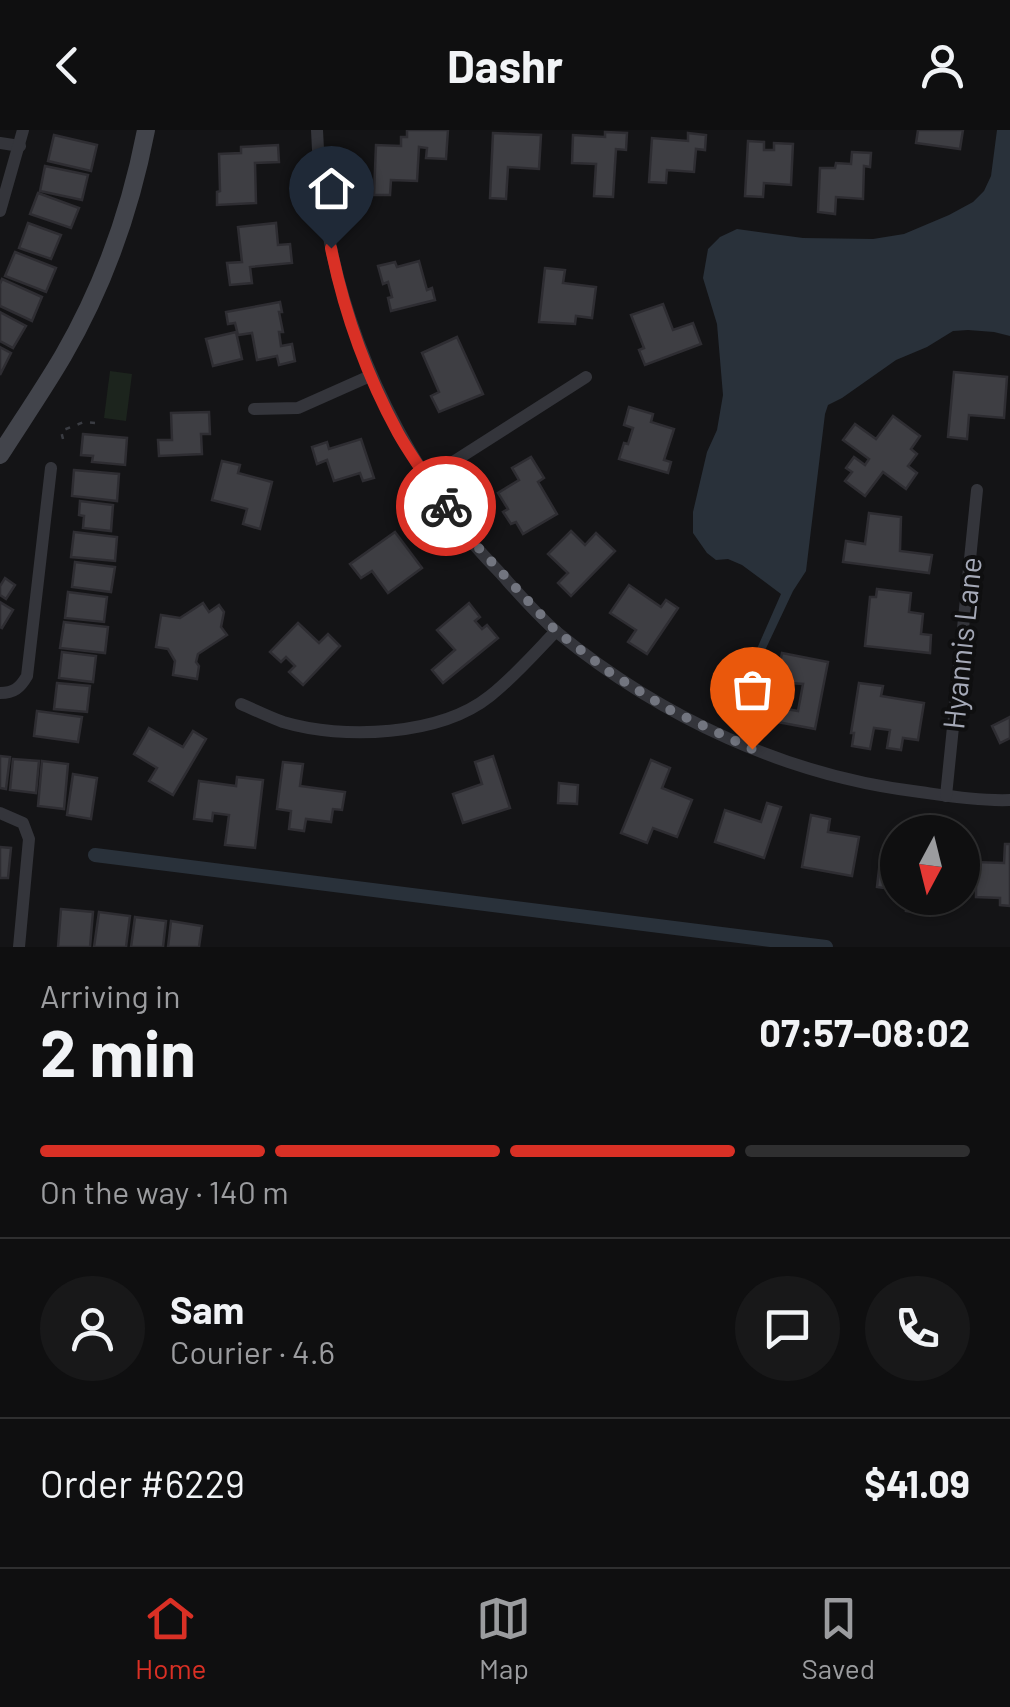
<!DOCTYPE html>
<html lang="en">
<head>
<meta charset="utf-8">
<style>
  body { margin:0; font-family:Barlow,sans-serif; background:#181819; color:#f1f3f6; height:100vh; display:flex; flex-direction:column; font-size:38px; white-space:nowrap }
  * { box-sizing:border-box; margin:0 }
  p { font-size:32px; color:#9b9c9f }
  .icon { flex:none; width:55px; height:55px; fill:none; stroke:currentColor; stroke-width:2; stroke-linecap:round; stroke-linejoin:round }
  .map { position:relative; height:817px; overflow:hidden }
  .panel { display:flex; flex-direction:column; background:#0f0f10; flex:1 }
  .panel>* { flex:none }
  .needle { width:65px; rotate:187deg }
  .tools { position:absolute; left:880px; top:685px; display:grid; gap:20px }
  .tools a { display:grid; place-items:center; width:100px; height:100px; border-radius:50%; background:#0f0f10; box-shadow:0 2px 8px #0004,0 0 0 2px #2f2f30; font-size:50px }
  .pin { position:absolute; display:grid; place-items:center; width:85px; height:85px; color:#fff; margin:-102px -42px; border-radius:50% 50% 50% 0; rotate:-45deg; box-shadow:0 0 10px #0007 }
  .pin .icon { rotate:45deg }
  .courier { position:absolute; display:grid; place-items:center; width:100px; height:100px; margin:-50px; border:8px solid #d93025; border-radius:50%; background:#fff; color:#222; box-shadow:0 2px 12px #0007 }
  .overview em { font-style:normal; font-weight:700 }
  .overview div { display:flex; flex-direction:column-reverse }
  .overview { display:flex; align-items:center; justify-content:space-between; height:170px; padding:0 40px }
  h1 { font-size:65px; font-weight:700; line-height:75px }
  .bar { display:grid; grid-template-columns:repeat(4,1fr); gap:15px 10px; align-content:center; height:120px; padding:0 40px }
  .bar i { height:12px; border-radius:8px; background:#2f2f30 }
  .bar .active { background:#d93025 }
  .bar p { grid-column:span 4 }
  .line { display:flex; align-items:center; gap:25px; padding:0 40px; border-top:2px solid #2f2f30 }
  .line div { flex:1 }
  .round { display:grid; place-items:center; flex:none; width:105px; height:105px; border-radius:52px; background:#181819 }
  header { display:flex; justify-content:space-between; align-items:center; height:130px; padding:0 40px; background:#0f0f10; font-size:45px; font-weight:700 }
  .menu { display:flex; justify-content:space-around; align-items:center; height:140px; border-top:2px solid #2f2f30; background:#0f0f10; font-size:28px; color:#9b9c9f }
  .menu a { display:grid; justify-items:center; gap:5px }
  .menu .active { color:#d93025 }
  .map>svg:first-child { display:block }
  .green { fill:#1c241d }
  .water { fill:#29313a }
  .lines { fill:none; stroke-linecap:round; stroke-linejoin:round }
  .canal { stroke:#29313a; stroke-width:14 }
  .building { fill:#3e3e43; stroke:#2e2d32; stroke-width:2.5 }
  .path { stroke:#3a3c42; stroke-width:2.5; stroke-dasharray:5 8; stroke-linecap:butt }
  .street { stroke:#34353b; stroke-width:12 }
  .secondary { stroke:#42444b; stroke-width:18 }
  .done { stroke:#72757f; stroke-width:10; stroke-dasharray:0 18 }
  .route { stroke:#d93025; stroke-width:12 }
  .labels { text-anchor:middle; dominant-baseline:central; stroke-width:8; stroke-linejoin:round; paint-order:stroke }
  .street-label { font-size:30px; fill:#a5a9b7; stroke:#0f0f10 }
</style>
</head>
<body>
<header><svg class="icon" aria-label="back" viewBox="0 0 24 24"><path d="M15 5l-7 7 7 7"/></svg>Dashr<svg class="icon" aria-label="person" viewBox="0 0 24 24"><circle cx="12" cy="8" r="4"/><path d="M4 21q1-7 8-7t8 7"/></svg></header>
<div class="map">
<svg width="1010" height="817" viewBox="0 0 1010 817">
  <rect width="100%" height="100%" fill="#141416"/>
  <path class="green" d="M110,241L132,244L126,291L104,288Z"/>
  <path class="water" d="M997,0H1010V206L994,202L968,200L953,201L927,217L896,230L842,268L828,275L825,284L806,441L793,461L759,533L752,530L781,464L742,435L728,429L716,430L707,423L693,403V382L707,322L717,300L723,265L717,194L703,148L708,119L720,107L737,99L803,108L873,109L904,104L949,85L973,72L984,61L991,46Z"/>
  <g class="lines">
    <path class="canal" d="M95,725L826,817"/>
  </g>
  <g class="building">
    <path d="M407,0H448L446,29L426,28L427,18L419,17L417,51L391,50L390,65H374L376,15L401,16V7H407Z"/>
    <path d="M918,0H963L960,19L916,13Z"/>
    <path d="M605,2L627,3L626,20L616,19L613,67L594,66L596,34L572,33L573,5L605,7Z"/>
    <path d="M493,3L541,5L539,39L508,37L506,69L490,68Z"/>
    <path d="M688,3L706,5L705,20L696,19L694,42L667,40L666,53L649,52L652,8L688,11Z"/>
    <path d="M54,5L97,15L91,41L48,31Z"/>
    <path d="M748,11L764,12V20H774V13L793,14L791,55L764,53L763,67L745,66Z"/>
    <path d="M278,15L279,32L255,33L256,73L217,75V62L220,61L219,24L241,23V17Z"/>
    <path d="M852,22L871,23L870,37L864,36L863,69L836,67L835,84L818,82L820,38H835L836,33L851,34Z"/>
    <path d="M45,36L88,45L82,70L40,61Z"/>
    <path d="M38,63L79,78L71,98L30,84Z"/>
    <path d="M28,93L61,105L51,129L19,118Z"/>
    <path d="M276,93L278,115L290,114L292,133L250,137L252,153L230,155L227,133L242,132L238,97Z"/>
    <path d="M15,122L56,138L46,162L5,146Z"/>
    <path d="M419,131L427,160L432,158L435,170L391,181L388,168L392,167L388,152L383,154L378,136L395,132L397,137Z"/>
    <path d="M545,138L565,140L563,153L596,157L592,188L576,186L575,194L539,192Z"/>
    <path d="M2,149L42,167L32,191L0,176V154Z"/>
    <path d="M280,172L282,182H279L283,202H279L281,216L292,214L295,231L279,235L277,226L257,230L252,203L238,205L235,193L228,194L226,182Z"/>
    <path d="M663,174L673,200L693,193L701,214L645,235L639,220L644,218L631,185Z"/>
    <path d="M0,182L26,196L13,218L0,211Z"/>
    <path d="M236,202L242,229L213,236L206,209Z"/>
    <path d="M457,207L483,264L439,282L431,266L439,262L422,223Z"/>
    <path d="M0,217L11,223L0,245Z"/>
    <path d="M954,242L1007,247L1004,288L969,285L967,309L948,307Z"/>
    <path d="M629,277L653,284L651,292L674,299L664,330L671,332L668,343L619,329L624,313L628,314L633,298L624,295Z"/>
    <path d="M209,282L210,304H201L202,324L159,326L158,310H172L171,283Z"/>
    <path d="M893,286L920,306L911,319L917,324L908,336L917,343L906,359L883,342L865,366L845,351L852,342L846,338L854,327L865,335L869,329L843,310L855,294L876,309Z"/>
    <path d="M83,304L127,308L125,335L92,332L93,326L81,325Z"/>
    <path d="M361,309L374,348L363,351L360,343L334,351L327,330L317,334L312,317L327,312L329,319Z"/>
    <path d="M531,327L544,348L538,352L557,384L523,404L516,392L511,394L503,382L508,379L498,363L519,350L512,338Z"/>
    <path d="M222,331L240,335L238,343L272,352L260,399L243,394L247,379L212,370Z"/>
    <path d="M74,340L119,344L117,371L72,366Z"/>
    <path d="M80,371L113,375L111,401L83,398L84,386L79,385Z"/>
    <path d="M869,383L901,387L900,421L932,425L929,443L843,432L846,411L865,414Z"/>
    <path d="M571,401L585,415L596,403L615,421L571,466L558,453L568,443L548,424Z"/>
    <path d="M74,402L117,407L115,431L71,427Z"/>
    <path d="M395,402L422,438L388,463L372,441L361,448L350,434Z"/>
    <path d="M75,432L115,437L111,462L72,457Z"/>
    <path d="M5,448L15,455L6,469L0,465V456Z"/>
    <path d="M629,455L661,477L666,470L678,478L647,524L628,512L636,500L610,483Z"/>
    <path d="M877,459L911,463L909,482L923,484L921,504L931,505L930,523L865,516L870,467H876Z"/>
    <path d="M68,462L107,467L104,492L65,488Z"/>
    <path d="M0,472L13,480L2,498L0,497Z"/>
    <path d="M203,473L209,482L219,475L224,482L221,497L227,505L198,524L196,532L199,536L197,549L173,545L175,531L168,519L156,517L161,485L180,488Z"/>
    <path d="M469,473L480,487L475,491L482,499L487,495L498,508L443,553L432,540L455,520L437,500Z"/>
    <path d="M64,492L108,497L105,523L60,518Z"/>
    <path d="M298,493L319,513L328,504L340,516L303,555L289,542L295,536L286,527L281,532L270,522Z"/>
    <path d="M62,522L96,526L93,552L59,548Z"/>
    <path d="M782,523L828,532L815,599L772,591L775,577L798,581L803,554L776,552Z"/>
    <path d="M57,553L90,556L87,582L54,579Z"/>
    <path d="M859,553L883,556L881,566L924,573L918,610L903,608L901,620L887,618L890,600L874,598L870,619L852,616L854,603H851Z"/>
    <path d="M37,581L82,587L78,612L34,606Z"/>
    <path d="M1010,587V608L1000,613L992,596Z"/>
    <path d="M149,598L183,617L193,601L206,609L173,665L149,651L157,638L134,624Z"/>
    <path d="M0,626L10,627L6,659L0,658Z"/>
    <path d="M493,626L510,678L463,693L453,664L482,654L475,632Z"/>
    <path d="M13,629L39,631L36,663L10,660Z"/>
    <path d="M651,630L670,638L662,658L692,670L677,707L653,698L647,713L621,703Z"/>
    <path d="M42,631L68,634L64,679L38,676Z"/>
    <path d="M283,632L303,634L300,656L345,662L342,680L333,679L331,692L306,689L304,701L289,699L291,681L277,679Z"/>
    <path d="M73,644L97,648L91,689L67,685Z"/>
    <path d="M237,647L263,650L255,718L225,715L229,685L213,683L212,691L194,689L199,651L236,656Z"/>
    <path d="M559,653L578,655L577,674L558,673Z"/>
    <path d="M767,673L781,677L764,728L715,712L725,680L761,692Z"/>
    <path d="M811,685L830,689L828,702L859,707L852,746L802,737Z"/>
    <path d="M1005,714H1010V776L1000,775V768L976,767V751H972L973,732L1004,733Z"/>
    <path d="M0,717L11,718L8,748H0Z"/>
    <path d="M895,726L898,727V760L877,757L880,731L895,733Z"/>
    <path d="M908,768H928L926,784L906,781Z"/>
    <path d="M61,779L93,782L90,817H58Z"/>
    <path d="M99,782L130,786L126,817H94Z"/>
    <path d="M135,787L166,791L163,817H131Z"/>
    <path d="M171,791L202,796L199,817H168Z"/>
  </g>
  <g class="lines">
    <path class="path" d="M63,309L61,301L84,292L96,293"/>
    <g class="street">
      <path d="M317,0C321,147 374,281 461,398C472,414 487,429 501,444C519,464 538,486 558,503C662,588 787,646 920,662C949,666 980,671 1010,670"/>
      <path d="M0,13L20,16"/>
      <path d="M0,81L23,0"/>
      <path d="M254,279L298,278L370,246"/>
      <path d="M428,348L586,247"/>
      <path d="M0,563C14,563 20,558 27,546L51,338"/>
      <path d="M241,574C255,580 269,587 283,592C343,610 440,606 490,566C514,547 535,523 556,501"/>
      <path d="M946,666L977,360"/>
      <path d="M0,683L23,693L29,709L19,817"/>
    </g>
    <path class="secondary" d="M0,325C21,292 43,260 63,226C103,157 131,78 146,0"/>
  </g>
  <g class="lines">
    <path class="done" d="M446,376L462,400L556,501L612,544L668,579L752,619"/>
    <path class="route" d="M331,118C344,182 367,246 398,303C412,328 430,352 446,376"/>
  </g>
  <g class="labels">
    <g class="street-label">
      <text transform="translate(961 513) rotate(-84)">Hyannis Lane</text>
    </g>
  </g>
</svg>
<div class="tools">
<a><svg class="needle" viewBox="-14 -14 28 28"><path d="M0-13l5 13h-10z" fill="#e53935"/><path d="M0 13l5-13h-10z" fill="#9b9c9f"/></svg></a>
</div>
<div class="pin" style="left:752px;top:619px;background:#ea580c"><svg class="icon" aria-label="bag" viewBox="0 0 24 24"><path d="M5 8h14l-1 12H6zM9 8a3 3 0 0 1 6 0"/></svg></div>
<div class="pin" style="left:331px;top:118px;background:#1f2937"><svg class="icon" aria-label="home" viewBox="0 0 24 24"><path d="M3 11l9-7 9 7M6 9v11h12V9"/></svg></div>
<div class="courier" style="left:446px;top:376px"><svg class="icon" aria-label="bike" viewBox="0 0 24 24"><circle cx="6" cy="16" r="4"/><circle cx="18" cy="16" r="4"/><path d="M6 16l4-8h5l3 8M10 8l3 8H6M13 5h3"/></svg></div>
</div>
<section class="panel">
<div class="overview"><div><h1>2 min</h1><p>Arriving in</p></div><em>07:57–08:02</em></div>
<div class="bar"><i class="active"></i><i class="active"></i><i class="active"></i><i></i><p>On the way · 140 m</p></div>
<div class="line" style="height:180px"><a class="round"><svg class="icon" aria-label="person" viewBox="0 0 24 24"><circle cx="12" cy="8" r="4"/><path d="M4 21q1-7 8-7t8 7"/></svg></a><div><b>Sam</b><p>Courier · 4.6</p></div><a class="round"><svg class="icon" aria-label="chat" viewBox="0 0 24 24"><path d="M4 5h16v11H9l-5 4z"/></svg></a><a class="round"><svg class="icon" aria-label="phone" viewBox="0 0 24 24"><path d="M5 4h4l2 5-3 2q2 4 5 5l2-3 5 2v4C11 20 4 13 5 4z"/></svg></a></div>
<div class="line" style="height:130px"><div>Order #6229</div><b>$41.09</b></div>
</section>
<nav class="menu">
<a class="active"><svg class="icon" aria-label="home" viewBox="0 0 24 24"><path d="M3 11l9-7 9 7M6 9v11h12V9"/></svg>Home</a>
<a><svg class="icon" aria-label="map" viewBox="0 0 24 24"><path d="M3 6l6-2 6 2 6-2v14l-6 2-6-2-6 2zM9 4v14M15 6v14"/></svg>Map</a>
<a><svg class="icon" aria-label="saved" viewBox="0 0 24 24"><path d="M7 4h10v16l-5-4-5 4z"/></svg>Saved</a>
</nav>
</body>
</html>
